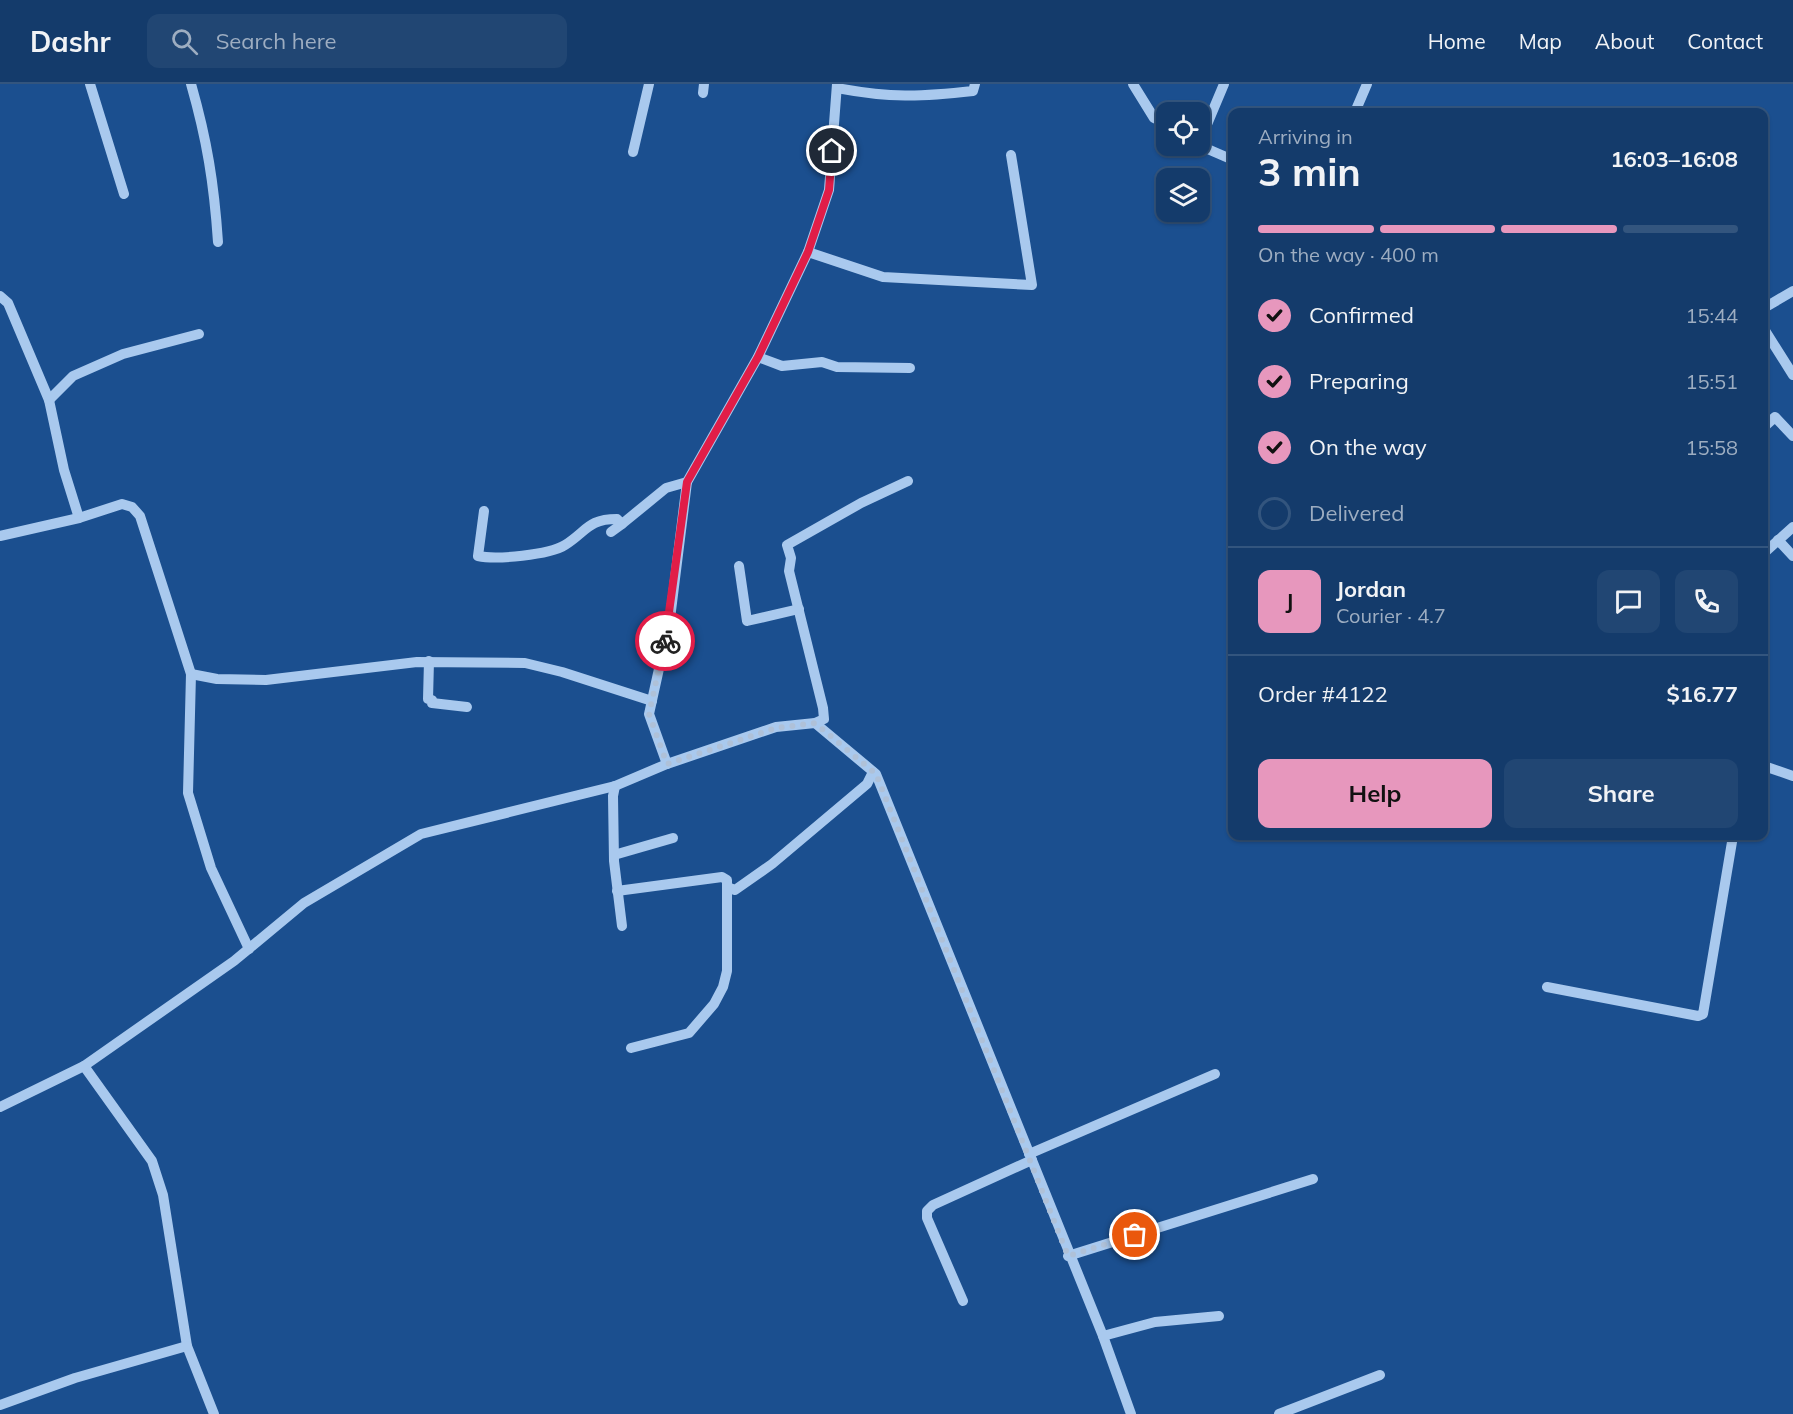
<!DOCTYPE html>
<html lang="en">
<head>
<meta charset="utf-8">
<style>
  body { margin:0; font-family:Mulish,sans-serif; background:#214673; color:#f1f3f6; height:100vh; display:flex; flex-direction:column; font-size:22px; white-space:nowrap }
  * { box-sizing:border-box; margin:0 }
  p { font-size:20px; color:#9dadc1 }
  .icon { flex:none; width:33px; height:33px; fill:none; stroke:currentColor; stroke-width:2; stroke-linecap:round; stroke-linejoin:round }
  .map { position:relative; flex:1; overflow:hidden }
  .details { position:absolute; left:1228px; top:24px; width:540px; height:732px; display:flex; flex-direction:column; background:#143b6b; border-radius:12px; box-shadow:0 2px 4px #0004,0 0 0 2px #33557e }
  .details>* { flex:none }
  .controls { position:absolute; left:1156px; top:18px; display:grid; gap:12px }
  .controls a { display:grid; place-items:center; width:54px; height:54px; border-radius:12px; background:#143b6b; box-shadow:0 2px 4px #0004,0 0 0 2px #33557e; font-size:30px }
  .pin { position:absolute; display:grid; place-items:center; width:51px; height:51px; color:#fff; margin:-26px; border:3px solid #fff; border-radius:50%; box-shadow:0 2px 6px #0007 }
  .courier { position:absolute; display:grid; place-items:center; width:60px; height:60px; margin:-30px; border:4px solid #e11d48; border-radius:50%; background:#fff; color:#222; box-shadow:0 2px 8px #0007 }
  .overview em { font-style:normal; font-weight:700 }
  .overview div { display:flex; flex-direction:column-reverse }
  .overview { display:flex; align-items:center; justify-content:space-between; height:102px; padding:0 30px }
  h1 { font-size:39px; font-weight:700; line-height:45px }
  .bar { display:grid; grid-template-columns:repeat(4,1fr); gap:9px 6px; align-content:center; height:72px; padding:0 30px }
  .bar i { height:8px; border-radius:4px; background:#33557e }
  .bar .current { background:#e797bd }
  .bar p { grid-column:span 4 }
  .line { display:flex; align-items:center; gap:15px; padding:0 30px; border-top:2px solid #33557e }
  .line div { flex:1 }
  .round { display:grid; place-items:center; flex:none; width:63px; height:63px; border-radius:12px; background:#214673 }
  ol { padding:0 30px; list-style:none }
  li { display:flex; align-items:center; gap:18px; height:66px }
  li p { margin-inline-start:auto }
  li .icon { padding:6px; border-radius:50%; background:#e797bd; color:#111; stroke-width:4 }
  li:last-child { color:#9dadc1 }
  li i { width:33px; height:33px; border:3px solid #33557e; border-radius:50% }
  .cta { display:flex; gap:12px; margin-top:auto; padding:12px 30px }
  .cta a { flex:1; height:69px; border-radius:12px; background:#e797bd; color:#111; font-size:24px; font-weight:700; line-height:69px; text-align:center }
  .cta a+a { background:#214673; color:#f1f3f6 }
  header { display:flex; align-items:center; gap:36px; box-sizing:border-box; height:84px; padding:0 30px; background:#143b6b; border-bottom:2px solid #33557e }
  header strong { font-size:28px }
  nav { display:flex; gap:33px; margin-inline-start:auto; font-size:21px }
  .search { width:420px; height:54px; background:#214673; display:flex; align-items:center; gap:15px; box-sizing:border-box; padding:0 21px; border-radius:12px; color:#9dadc1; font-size:22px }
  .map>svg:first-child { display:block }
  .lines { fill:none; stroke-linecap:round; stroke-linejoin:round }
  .minor { stroke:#a9c9ee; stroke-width:10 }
  .done { stroke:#afc1d8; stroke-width:6; stroke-dasharray:0 10.8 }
  .route { stroke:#e11d48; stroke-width:8 }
</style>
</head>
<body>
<header>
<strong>Dashr</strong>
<div class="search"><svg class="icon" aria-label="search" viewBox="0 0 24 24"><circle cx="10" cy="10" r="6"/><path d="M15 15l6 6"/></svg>Search here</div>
<nav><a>Home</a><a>Map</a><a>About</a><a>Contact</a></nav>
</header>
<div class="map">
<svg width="1793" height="1330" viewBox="0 0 1793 1330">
  <rect width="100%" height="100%" fill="#1b4f8f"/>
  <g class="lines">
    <g class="minor">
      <path d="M90,0L124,110"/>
      <path d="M191,0C207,56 214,99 218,158"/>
      <path d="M1133,0L1154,34L1167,40"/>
      <path d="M837,4C890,14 920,13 973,7L975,0"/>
      <path d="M703,9L704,0"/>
      <path d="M1355,28L1367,0"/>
      <path d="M1200,57L1224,0"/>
      <path d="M1200,57L1203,63L1233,76"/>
      <path d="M633,68L649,0"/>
      <path d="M808,168L883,193L1032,201L1011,71"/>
      <path d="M0,212L8,219L49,316L64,386L79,434"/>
      <path d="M1764,224L1793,207"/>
      <path d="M1764,245L1793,291"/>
      <path d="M758,273L782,282L822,278L837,283L910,284"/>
      <path d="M49,316L73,292L123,270L199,250"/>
      <path d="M1764,343L1775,333L1793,352"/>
      <path d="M484,427L478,472C496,476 549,471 565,461C587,447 588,435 617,435L622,440L666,404L687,398"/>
      <path d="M611,448L622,440"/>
      <path d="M0,452L79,434L122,420L132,423L140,432L191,590L188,709L211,784L249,865"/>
      <path d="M1778,456L1793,472"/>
      <path d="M1764,469L1793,443"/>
      <path d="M739,482L747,537L799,525"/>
      <path d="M429,577L428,615L432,616V619L467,623"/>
      <path d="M191,590L217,595L266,596L417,578L525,579L562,588L652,617"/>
      <path d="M815,639L876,690L1103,1252L1131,1330"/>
      <path d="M667,680L649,630L670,535L687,398L758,273L808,168L829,106L837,0"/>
      <path d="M1764,682L1793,692"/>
      <path d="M615,702L613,712L614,777L622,842"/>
      <path d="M614,771L673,754"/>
      <path d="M727,803L735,806L772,780L867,700L873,688"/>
      <path d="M617,807L722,793L727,796V887L723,903L714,920L689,949L631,964"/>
      <path d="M1547,903L1698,932L1703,930L1733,752"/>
      <path d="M84,982L152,1077L163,1111L187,1262L214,1330"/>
      <path d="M0,1023L84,982L234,877L304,819L421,750L615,702L667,680L776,643L815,639L824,635L823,624L789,487L791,474L787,461L861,419L908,397"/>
      <path d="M1029,1070L1215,990"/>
      <path d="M1068,1172L1313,1095"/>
      <path d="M963,1217L927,1134V1127L933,1121L1032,1076"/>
      <path d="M1103,1252L1155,1238L1219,1232"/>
      <path d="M0,1321L75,1294L187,1262"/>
      <path d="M1279,1330L1380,1291"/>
    </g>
  </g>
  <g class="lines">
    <path class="done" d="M665,557L649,630L667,680L776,644L815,639L876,690L1068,1172L1135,1151"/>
    <path class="route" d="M665,557L687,398L758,273L808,168L829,106L832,67"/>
  </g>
</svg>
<div class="controls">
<a><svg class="icon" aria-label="locate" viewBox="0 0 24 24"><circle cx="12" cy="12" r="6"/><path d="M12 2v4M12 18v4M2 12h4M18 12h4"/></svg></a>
<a><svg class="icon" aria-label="layers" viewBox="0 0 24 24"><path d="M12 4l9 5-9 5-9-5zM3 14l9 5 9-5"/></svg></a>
</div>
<div class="pin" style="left:1135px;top:1151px;background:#ea580c"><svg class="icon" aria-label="bag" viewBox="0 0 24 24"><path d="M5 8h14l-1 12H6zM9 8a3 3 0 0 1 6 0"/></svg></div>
<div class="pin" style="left:832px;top:67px;background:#1f2937"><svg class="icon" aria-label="home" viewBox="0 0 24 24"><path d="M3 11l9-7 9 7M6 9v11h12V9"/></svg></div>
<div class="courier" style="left:665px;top:557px"><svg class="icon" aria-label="bike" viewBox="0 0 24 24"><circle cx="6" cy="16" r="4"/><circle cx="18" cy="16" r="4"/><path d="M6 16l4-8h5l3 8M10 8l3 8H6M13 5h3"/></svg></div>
<section class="details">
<div class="overview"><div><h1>3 min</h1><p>Arriving in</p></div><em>16:03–16:08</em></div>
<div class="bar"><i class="current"></i><i class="current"></i><i class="current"></i><i></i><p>On the way · 400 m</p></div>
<ol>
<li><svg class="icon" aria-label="check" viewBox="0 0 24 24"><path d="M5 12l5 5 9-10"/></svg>Confirmed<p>15:44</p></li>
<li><svg class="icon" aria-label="check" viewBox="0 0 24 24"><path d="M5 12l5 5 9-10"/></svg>Preparing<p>15:51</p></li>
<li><svg class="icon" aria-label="check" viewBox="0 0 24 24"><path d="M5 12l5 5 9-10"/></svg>On the way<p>15:58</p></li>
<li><i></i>Delivered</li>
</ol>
<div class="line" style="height:108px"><b class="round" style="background:#e797bd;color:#111">J</b><div><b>Jordan</b><p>Courier · 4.7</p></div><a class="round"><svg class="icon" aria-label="chat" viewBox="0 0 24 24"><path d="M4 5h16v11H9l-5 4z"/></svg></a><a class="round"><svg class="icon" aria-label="phone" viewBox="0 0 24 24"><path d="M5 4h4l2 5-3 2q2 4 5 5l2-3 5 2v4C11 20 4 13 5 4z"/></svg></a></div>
<div class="line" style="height:78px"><div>Order #4122</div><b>$16.77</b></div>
<div class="cta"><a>Help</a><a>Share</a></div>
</section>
</div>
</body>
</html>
